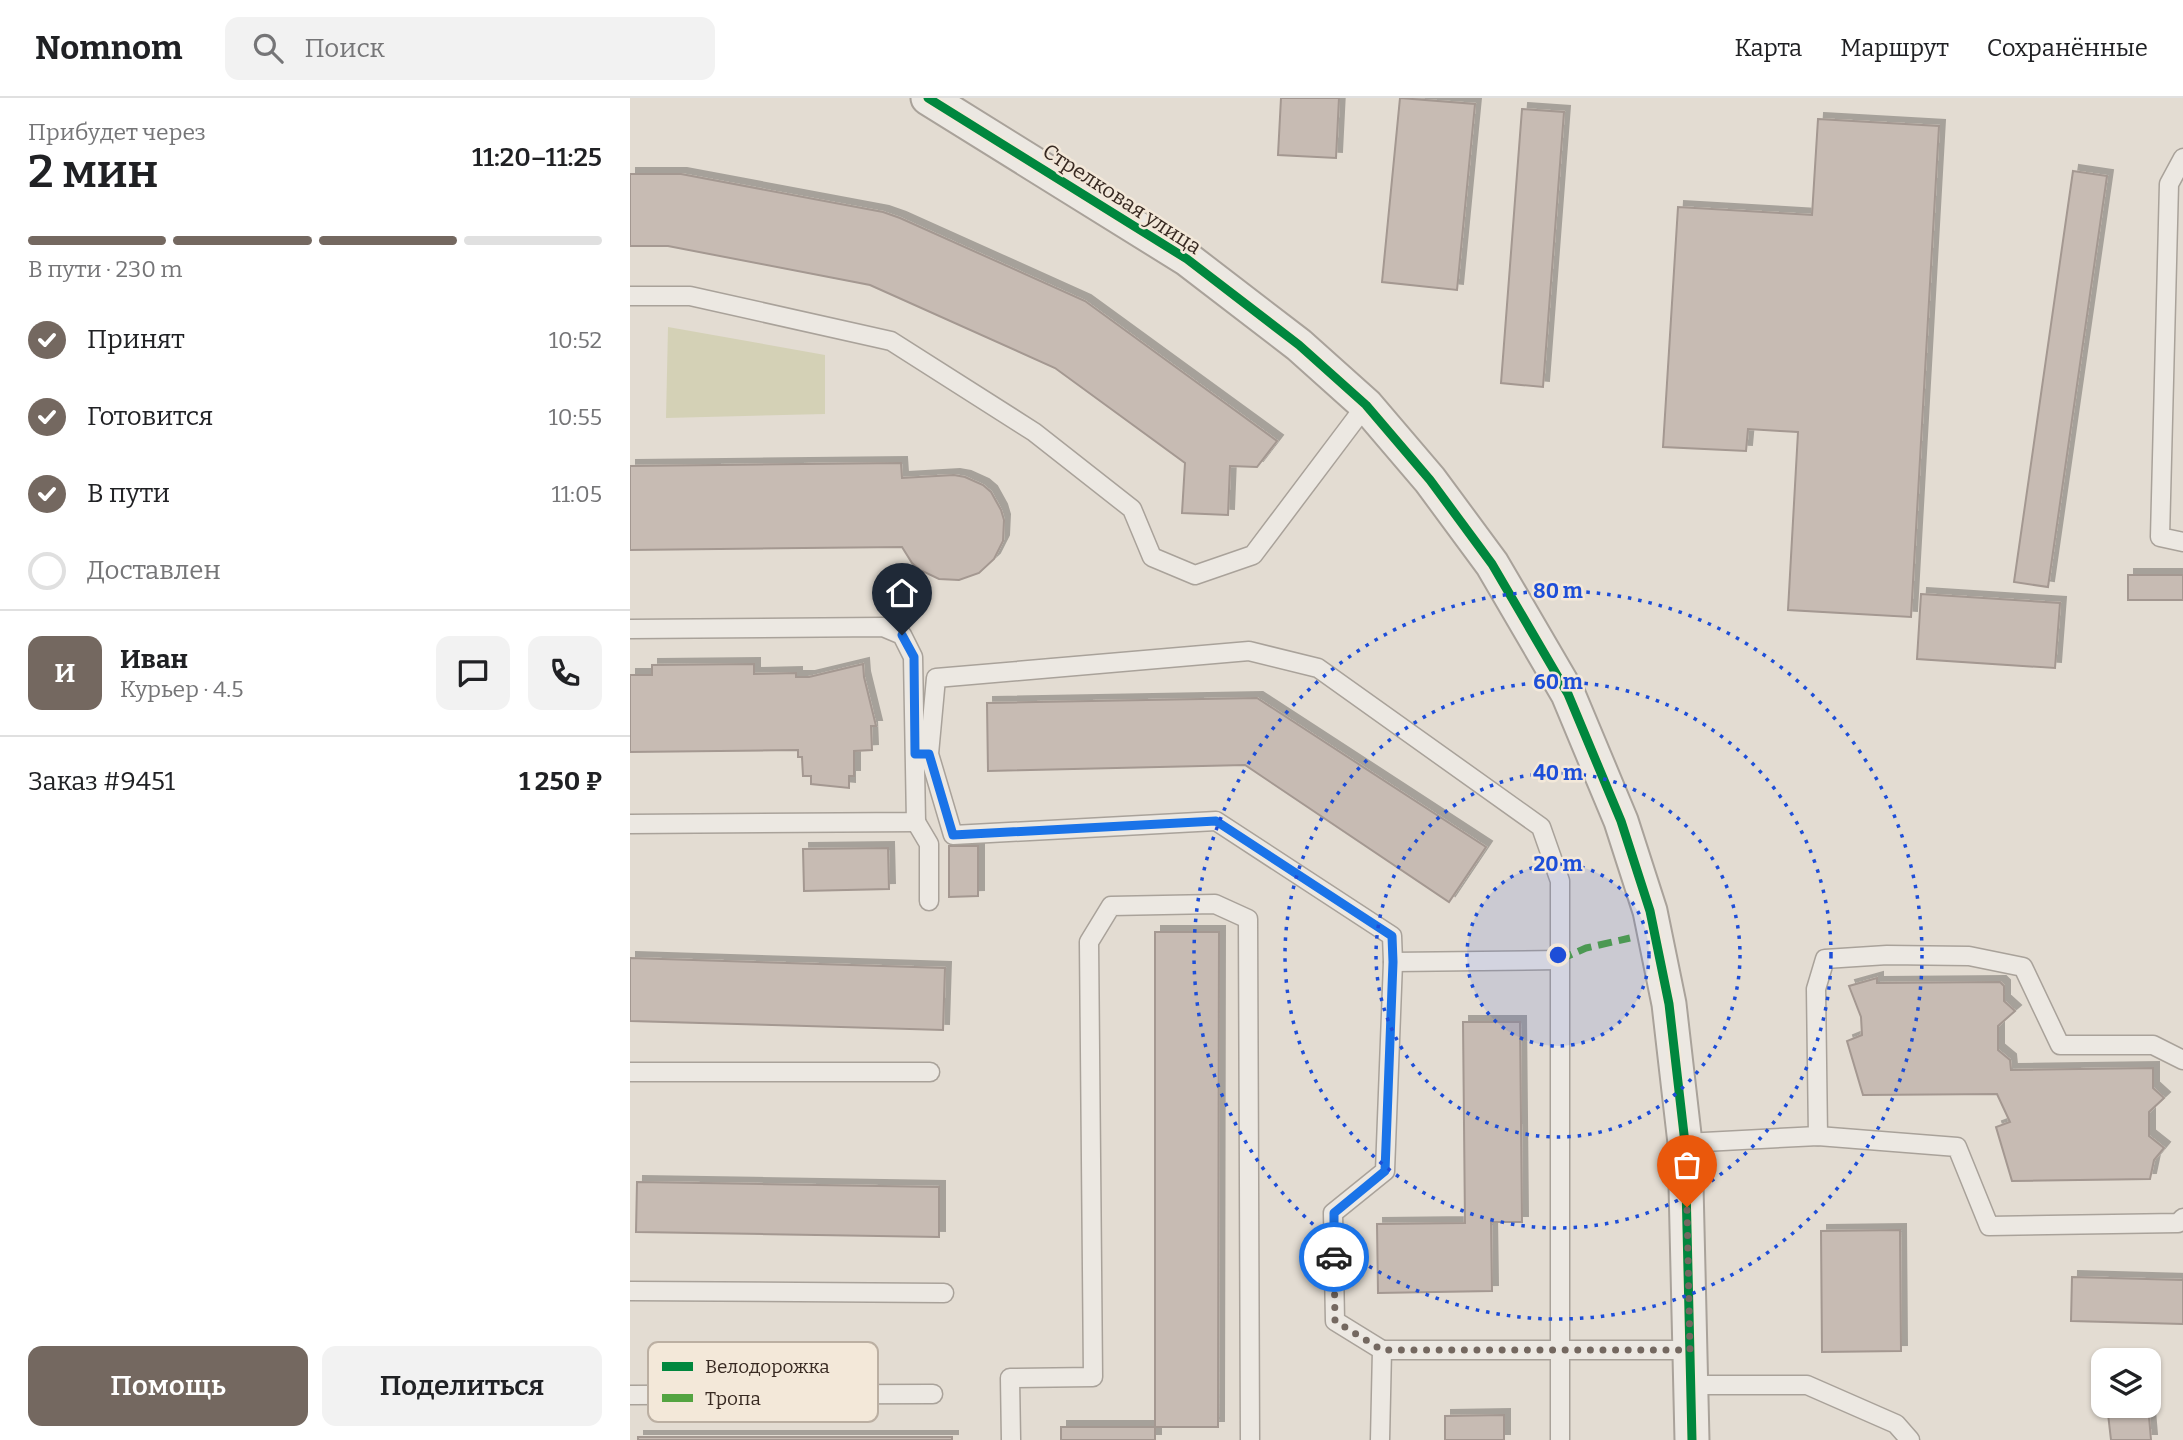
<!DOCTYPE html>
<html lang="ru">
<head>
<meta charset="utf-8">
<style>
  body { margin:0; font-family:Bitter,serif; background:#f2f2f2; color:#202124; height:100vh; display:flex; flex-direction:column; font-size:26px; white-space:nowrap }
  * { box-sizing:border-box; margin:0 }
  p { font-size:23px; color:#757577 }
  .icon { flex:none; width:38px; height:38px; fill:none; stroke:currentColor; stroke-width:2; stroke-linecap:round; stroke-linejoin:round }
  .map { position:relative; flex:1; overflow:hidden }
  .panel { display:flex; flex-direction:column; background:#fff; width:630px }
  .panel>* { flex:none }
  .fabs { position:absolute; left:1461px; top:1250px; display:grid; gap:14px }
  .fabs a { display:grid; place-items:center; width:70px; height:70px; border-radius:14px; background:#fff; box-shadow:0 2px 5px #0004; font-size:35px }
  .pin { position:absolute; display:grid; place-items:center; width:60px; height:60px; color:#fff; margin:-72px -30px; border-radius:50% 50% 50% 0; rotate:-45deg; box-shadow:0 0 7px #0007 }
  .pin .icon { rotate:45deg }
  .courier { position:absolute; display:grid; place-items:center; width:70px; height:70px; margin:-35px; border:5px solid #1a73e8; border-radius:50%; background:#fff; color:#222; box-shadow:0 2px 9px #0007 }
  .headline em { font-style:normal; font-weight:600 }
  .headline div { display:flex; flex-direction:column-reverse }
  .headline { display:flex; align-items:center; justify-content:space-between; height:119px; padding:0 28px }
  h1 { font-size:46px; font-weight:600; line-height:52px }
  .bar { display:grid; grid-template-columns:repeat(4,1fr); gap:10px 7px; align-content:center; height:84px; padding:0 28px }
  .bar i { height:9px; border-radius:5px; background:#e0e0e0 }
  .bar .active { background:#746860 }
  .bar p { grid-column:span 4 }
  .line { display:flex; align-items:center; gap:18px; padding:0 28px; border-top:2px solid #e0e0e0 }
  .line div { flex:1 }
  .round { display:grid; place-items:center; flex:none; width:74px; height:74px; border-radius:14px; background:#f2f2f2 }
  ol { padding:0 28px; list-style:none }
  li { display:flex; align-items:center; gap:21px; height:77px }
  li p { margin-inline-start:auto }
  li .icon { padding:7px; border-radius:50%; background:#746860; color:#fff; stroke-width:4 }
  li:last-child { color:#757577 }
  li i { width:38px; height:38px; border:4px solid #e0e0e0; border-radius:50% }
  .primary-button { display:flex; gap:14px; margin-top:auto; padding:14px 28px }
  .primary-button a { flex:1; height:80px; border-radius:14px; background:#746860; color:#fff; font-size:28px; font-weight:600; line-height:80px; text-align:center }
  .primary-button a+a { background:#f2f2f2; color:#202124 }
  header { display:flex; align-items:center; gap:42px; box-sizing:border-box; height:98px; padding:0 35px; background:#fff; border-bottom:2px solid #e0e0e0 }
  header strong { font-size:33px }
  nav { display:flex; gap:38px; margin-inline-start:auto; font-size:24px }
  .search { width:490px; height:63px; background:#f2f2f2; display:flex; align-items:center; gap:18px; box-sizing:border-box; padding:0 24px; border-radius:14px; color:#757577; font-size:26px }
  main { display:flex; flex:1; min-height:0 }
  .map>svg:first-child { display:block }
  .green { fill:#d4d1b6 }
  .building { fill:#c7bbb3; stroke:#a49891; stroke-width:2; filter:url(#shadow) }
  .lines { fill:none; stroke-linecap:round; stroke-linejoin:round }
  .lane-casing { stroke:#a9a29a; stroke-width:21 }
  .street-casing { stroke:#a9a29a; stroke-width:37 }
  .lane { stroke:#ece8e2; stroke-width:18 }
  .street { stroke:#ece8e2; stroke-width:33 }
  .quiet { stroke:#53a441; stroke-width:7; stroke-dasharray:14 7; stroke-linecap:butt }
  .cycleway-casing { stroke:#f3e8d9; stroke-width:13 }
  .cycleway { stroke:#00873e; stroke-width:9 }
  .done { stroke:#746860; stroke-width:7; stroke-dasharray:0 12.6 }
  .route { stroke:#1a73e8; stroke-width:9 }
  .ring { fill:none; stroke:#1d4ed8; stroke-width:3.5; stroke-dasharray:3.5 7 }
  .labels { text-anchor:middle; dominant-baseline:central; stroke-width:5; stroke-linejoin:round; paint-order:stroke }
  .street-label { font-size:21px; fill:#382a22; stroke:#f3e8d9 }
  .key { fill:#f3e8d9; stroke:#bbafa2; stroke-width:2 }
  .key-label { font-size:19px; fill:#382a22 }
  .centre { fill:#1d4ed8; stroke:#f3e8d9; stroke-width:3.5 }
  .ring-label { font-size:21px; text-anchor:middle; font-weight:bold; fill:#1d4ed8; stroke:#f3e8d9; stroke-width:5; stroke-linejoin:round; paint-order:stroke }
</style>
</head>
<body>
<header>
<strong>Nomnom</strong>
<div class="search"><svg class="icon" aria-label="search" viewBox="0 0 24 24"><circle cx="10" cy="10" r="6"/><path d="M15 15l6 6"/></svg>Поиск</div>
<nav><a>Карта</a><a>Маршрут</a><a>Сохранённые</a></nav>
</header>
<main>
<section class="panel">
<div class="headline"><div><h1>2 мин</h1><p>Прибудет через</p></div><em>11:20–11:25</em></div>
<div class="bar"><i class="active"></i><i class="active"></i><i class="active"></i><i></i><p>В пути · 230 m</p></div>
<ol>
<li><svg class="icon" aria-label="check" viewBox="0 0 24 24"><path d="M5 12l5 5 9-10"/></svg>Принят<p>10:52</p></li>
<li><svg class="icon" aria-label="check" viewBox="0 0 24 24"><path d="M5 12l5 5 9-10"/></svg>Готовится<p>10:55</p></li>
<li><svg class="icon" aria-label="check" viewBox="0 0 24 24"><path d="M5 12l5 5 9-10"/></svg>В пути<p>11:05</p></li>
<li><i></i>Доставлен</li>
</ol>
<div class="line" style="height:126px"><b class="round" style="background:#746860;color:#fff">И</b><div><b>Иван</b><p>Курьер · 4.5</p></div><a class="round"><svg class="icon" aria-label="chat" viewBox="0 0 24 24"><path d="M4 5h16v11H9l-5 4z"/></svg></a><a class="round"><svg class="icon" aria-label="phone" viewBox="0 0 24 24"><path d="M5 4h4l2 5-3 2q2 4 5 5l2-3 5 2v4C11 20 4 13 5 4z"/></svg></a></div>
<div class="line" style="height:91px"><div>Заказ #9451</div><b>1 250 ₽</b></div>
<div class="primary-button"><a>Помощь</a><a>Поделиться</a></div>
</section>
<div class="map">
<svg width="1553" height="1342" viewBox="0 0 1553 1342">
  <defs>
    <filter id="shadow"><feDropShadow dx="6" dy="-6" stdDeviation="0" flood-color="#0004"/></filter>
  </defs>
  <rect width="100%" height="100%" fill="#e3dcd2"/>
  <path class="green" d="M38,229L195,257V316L36,320Z"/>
  <g class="building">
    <path d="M651,0H709L706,60L648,57Z"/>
    <path d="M770,0L845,6L827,192L752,184Z"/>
    <path d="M892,11L934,14L913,289L871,285Z"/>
    <path d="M1188,21L1309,28L1281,519L1158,512L1168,334L1118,331L1116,353L1033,349L1048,109L1182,117Z"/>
    <path d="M1443,73L1477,78L1418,489L1384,484Z"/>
    <path d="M0,76H51L253,114L270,120L455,203L647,343L627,369L600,368L598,417L552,415L555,365L425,270L240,187L38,148H0Z"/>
    <path d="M271,365L272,380L324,377L335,379L353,387L361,394L371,412L374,422L373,443L364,461L349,475L329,482L309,481L290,472L282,465L272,449L0,452V368Z"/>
    <rect x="1498" y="477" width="55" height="25"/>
    <path d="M1291,496L1430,505L1425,570L1287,561Z"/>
    <path d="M124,566V576L166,575V579H179L233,566L234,579L246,628H241L242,652L224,653V678H219V690L181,686V678H173L172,659H168V652L0,654V577H22V567Z"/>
    <path d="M627,600L856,749L819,804L615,667L358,673L357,605Z"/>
    <path d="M319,748H348V798L319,799Z"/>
    <path d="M258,750L259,791L174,793L173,751Z"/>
    <path d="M525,834H589L588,1329H525Z"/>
    <path d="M0,860L315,870L313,932L0,923Z"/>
    <path d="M1247,880V885L1370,884L1374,888V903L1385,913L1368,928V952L1380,962L1381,972L1523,970V990L1534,1000L1519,1014V1038L1534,1050L1524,1062L1520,1081L1382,1083L1366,1029L1380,1024L1367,996L1233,997L1217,943L1232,937L1231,919L1219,888Z"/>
    <path d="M833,924H890L892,1124H861L862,1193L748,1195L747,1126L835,1125Z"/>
    <path d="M7,1084L309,1089V1139L6,1134Z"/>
    <path d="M1270,1132L1271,1253L1192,1254L1191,1133Z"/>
    <path d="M1442,1179L1553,1182V1226L1441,1223Z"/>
    <path d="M1477,1307H1518L1521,1342H1481Z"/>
    <path d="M874,1317V1342H815V1318Z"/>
    <rect x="431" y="1329" width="94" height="13"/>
    <rect x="8" y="1339" width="314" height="3"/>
  </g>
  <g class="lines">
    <defs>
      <g id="lane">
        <path d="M1553,60L1539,86L1530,439L1553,444"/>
        <path d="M0,198H60L261,243L404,334L502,411L522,459L565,477L623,457L736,307"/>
        <path d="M0,531L253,529L272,537L283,559L286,724L0,726"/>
        <path d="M286,724L299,746V803"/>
        <path d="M763,864L929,862"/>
        <path d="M0,974H300"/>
        <path d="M1188,1038L1186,891L1195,861L1257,857L1339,858L1393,869L1430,947H1523L1553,962"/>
        <path d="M1055,1045L1188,1038L1327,1049L1359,1128L1548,1125L1553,1120"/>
        <path d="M0,1193L314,1195"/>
        <path d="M752,1252H1060"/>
        <path d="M1061,1287H1177L1266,1326L1280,1342"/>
        <path d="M0,1297L303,1296"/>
        <path d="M381,1342L380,1280L463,1279L459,844L481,808L585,806L618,821L620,1342"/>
        <path d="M750,1342L752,1252L705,1223L703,1115L755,1073L763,864L762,838L586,723L323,737L299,656L306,580L619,553L688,570L911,729L930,783V1342"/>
      </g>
      <path id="street" d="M298,0L557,161L669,247L736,307L800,382L862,466L938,596L991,723L1020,813L1039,906L1055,1045L1062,1342"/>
    </defs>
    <use href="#lane" class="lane-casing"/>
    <use href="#street" class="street-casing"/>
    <use href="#lane" class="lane"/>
    <use href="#street" class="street"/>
    <path class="quiet" d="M929,862L956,850L1000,840"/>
    <defs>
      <path id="cycleway" d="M298,0L557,161L669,247L736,307L800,382L862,466L938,596L991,723L1020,813L1039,906L1055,1045L1062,1342"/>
    </defs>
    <use href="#cycleway" class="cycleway-casing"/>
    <use href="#cycleway" class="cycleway"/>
  </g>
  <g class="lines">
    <path class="done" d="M704,1159L705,1223L752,1252H1060L1057,1109"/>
    <path class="route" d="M272,537L284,559L285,656H299L323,737L586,723L762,838L763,864L755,1073L704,1115V1159"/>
  </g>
  <circle cx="928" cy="857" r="91" fill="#1d4ed8" fill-opacity=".12"/>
  <g class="ring">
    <circle cx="928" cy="857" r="91"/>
    <circle cx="928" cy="857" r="182"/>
    <circle cx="928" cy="857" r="273"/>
    <circle cx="928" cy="857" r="364"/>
  </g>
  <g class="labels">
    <g class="street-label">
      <text transform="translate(492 101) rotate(33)">Стрелковая улица</text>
    </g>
  </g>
  <rect x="18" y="1244" width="230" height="80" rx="10" class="key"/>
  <rect x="32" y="1264" width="31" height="9" fill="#00873e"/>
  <rect x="32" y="1296" width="31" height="8" fill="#53a441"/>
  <g class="key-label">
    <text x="75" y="1275">Велодорожка</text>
    <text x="75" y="1307">Тропа</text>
  </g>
  <circle cx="928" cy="857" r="10" class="centre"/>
  <g class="ring-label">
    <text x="928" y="500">80 m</text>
    <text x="928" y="591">60 m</text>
    <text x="928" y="682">40 m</text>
    <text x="928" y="773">20 m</text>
  </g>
</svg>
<div class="fabs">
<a><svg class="icon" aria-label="layers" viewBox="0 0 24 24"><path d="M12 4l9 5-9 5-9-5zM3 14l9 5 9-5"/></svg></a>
</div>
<div class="pin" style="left:1057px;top:1109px;background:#ea580c"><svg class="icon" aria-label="bag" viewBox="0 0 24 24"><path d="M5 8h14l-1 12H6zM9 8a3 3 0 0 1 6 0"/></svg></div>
<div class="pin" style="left:272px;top:537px;background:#1f2937"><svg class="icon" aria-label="home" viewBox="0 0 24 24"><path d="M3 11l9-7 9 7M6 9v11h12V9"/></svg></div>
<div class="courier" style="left:704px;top:1159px"><svg class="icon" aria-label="car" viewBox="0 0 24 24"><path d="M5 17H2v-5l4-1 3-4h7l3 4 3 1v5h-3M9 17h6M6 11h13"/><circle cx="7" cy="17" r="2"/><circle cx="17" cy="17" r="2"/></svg></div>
</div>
</main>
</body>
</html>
